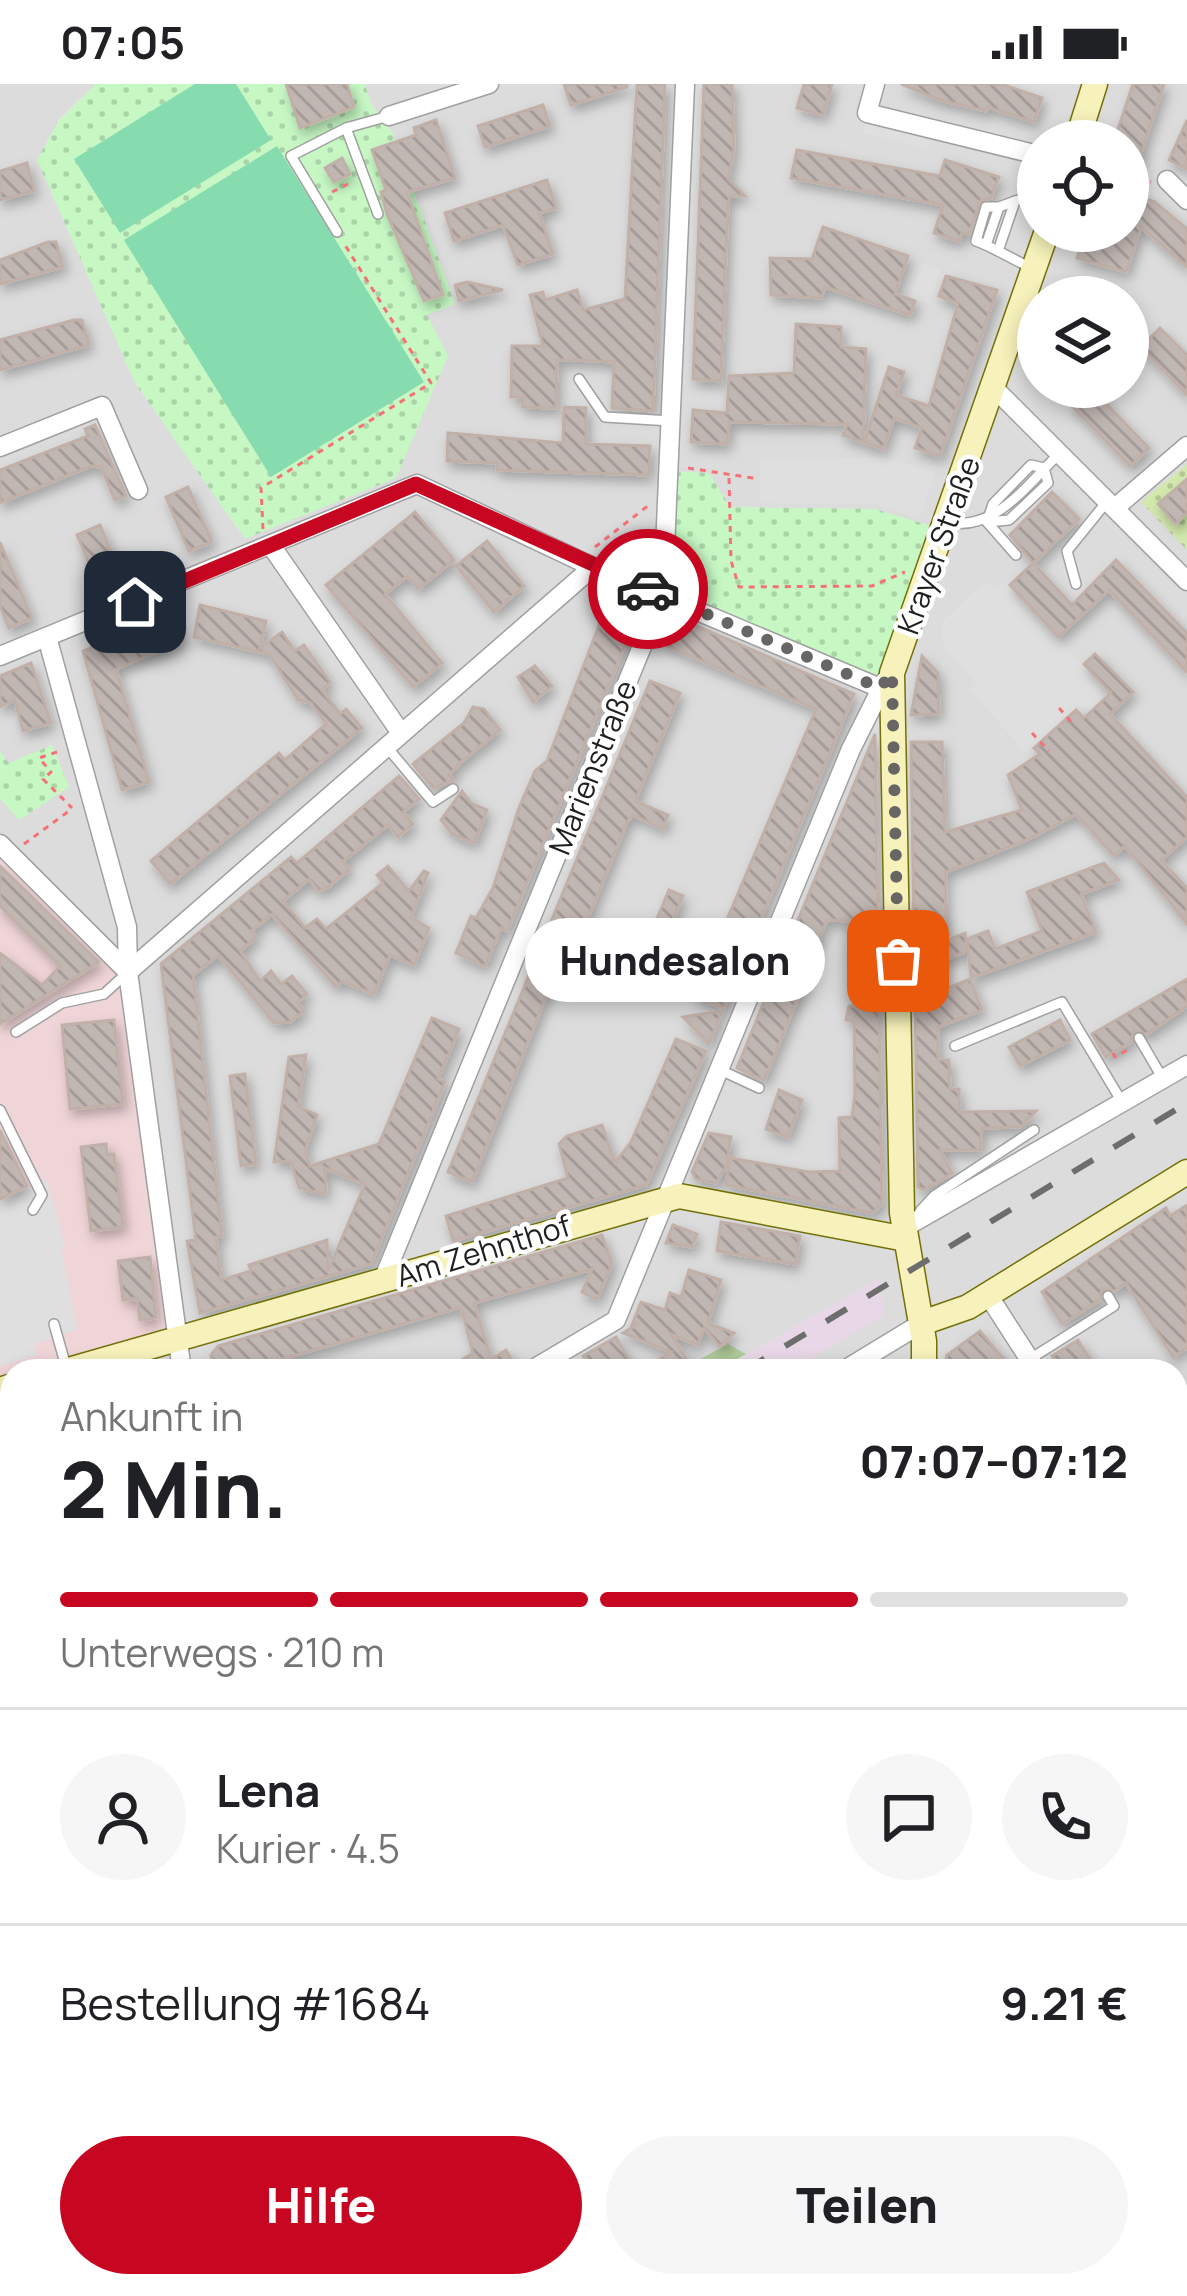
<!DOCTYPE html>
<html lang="de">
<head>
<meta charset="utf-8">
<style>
  body { margin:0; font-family:Manrope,sans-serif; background:#f6f6f6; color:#202124; height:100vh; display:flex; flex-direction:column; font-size:45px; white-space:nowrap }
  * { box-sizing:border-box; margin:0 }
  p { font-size:39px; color:#757577 }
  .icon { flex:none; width:66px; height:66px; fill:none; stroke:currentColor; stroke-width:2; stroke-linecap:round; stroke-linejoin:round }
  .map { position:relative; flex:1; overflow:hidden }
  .panel { position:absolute; left:0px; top:1275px; width:1188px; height:939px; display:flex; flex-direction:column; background:#fff; border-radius:36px 36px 0 0; box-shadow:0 6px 18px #0003 }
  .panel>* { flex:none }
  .controls { position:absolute; left:1017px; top:36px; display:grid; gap:24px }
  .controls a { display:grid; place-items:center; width:132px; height:132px; border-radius:50%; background:#fff; box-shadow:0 6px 18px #0003; font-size:60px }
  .pin { position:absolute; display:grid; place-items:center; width:102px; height:102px; color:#fff; margin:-51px; border-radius:24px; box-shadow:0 6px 18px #0006 }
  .courier { position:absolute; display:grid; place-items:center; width:120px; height:120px; margin:-60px; border:9px solid #c70721; border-radius:50%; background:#fff; color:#222; box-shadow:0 3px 15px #0007 }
  .bubble { position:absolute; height:84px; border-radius:42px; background:#fff; box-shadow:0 6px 18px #0003; font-size:39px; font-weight:800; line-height:84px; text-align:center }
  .headline em { font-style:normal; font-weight:800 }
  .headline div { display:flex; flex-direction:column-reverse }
  .headline { display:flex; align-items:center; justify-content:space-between; height:204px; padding:0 60px }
  h1 { font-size:78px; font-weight:800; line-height:90px }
  .bar { display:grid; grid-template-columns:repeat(4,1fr); gap:18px 12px; align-content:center; height:144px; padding:0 60px }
  .bar i { height:15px; border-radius:9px; background:#e0e0e0 }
  .bar .on { background:#c70721 }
  .bar p { grid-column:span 4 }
  .line { display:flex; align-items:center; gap:30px; padding:0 60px; border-top:3px solid #e0e0e0 }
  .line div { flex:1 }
  .round { display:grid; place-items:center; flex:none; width:126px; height:126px; border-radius:63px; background:#f6f6f6 }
  .action { display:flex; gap:24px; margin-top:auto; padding:24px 60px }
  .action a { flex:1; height:138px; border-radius:72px; background:#c70721; color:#fff; font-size:48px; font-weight:800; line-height:138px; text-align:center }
  .action a+a { background:#f6f6f6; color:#202124 }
  .status { display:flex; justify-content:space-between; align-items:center; height:84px; padding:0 60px; background:#fff; direction:ltr }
  .status svg { height:33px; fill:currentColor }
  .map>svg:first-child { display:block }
  .residential { fill:#dddcdc; fill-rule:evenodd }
  .commercial { fill:#f0d5d8 }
  .railway { fill:#e8d8e7 }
  .grass { fill:url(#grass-dots) }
  .forest { fill:url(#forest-crowns) }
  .park { fill:url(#park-dots) }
  .pitch { fill:#86dcaf }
  .parking { fill:#dfdfdf }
  .building { fill:url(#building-back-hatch); stroke:#c1b0a8; stroke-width:3; filter:url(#shadow) }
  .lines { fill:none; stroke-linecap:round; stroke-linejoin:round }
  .service-casing { stroke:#a0a0a0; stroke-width:12 }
  .minor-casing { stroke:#a0a0a0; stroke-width:21 }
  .secondary-casing { stroke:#737009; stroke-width:27 }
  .path { stroke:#f57175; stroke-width:3; stroke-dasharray:6 6; stroke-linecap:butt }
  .service { stroke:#fff; stroke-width:9 }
  .minor { stroke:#fff; stroke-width:18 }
  .secondary { stroke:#f7f2bb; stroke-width:24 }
  .rail { stroke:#6d6d6d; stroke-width:6; stroke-dasharray:24 24; stroke-linecap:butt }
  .done { stroke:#686664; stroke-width:12; stroke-dasharray:0 21.6 }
  .route { stroke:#c70721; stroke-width:15 }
  .labels { text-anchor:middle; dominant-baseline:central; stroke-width:9; stroke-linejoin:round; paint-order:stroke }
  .street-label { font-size:30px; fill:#1f1f1f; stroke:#fff }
</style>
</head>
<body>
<div class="status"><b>07:05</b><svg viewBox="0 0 49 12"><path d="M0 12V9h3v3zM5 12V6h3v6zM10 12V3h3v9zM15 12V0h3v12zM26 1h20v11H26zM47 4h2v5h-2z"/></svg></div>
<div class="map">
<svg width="1187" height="2212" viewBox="0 0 1187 2212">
  <defs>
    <pattern id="grass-dots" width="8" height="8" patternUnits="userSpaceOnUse" patternTransform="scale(3)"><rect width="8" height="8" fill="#d2e8ad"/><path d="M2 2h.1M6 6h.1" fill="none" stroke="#b4c794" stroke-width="1.8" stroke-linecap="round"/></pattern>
    <pattern id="forest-crowns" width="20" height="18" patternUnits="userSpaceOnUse" patternTransform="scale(3)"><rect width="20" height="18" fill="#b1cd9c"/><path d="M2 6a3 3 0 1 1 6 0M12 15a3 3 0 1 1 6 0" fill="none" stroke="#98b086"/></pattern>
    <pattern id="park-dots" width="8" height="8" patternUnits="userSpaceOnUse" patternTransform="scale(3)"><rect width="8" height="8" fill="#c7f8c4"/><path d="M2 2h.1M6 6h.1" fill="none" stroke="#aad4a8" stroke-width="1.8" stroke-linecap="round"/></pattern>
    <pattern id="building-back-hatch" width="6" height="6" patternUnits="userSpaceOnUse" patternTransform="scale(3)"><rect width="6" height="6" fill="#c0b6b2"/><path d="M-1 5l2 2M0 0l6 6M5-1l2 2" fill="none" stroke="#a59c99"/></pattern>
    <filter id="shadow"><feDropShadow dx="3.5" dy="6" stdDeviation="6" flood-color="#0004"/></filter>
  </defs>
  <rect width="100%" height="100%" fill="#efebe5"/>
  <path class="residential" d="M0,0H96L58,37L427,230L454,219L392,49L371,20L365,0H1187V2212H0V1441L12,1475V2202H1176V1287H99L0,759ZM1038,57H1128V147H1038ZM1038,213H1128V303H1038Z"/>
  <path class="commercial" d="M0,764L127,890L176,1252L99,1287H12L10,1476L0,1441Z"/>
  <g class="railway">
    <path d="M878,1195L884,1231L790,1287H717Z"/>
    <path d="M12,1707V1760L0,1766V1715Z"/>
  </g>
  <path class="grass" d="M1187,380V466L1141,418Z"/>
  <path class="forest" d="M728,1260L746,1270L717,1287H678Z"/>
  <g class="park">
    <path d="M96,0H365L371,20L392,48L455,220L427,231L448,272L396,394L245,455L135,299L37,76L58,38Z"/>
    <path d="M672,387L709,389L730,423L875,425L938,444L879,602L666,509Z"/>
    <path d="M52,661L69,703L19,736L0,714V667L9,679Z"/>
    <path d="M12,1954V2202H113L110,2212H0V1959Z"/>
  </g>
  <g class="pitch">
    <path d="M195,0H236L271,56L120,149L74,75Z"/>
    <path d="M277,62L424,298L271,393L124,156Z"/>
  </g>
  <g class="parking">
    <path d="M866,37L929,53L926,64L863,49Z"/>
    <path d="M922,179L941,185L929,221L910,214Z"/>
    <path d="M887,374L936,389L919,435L874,420L760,419L761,375Z"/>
    <path d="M1005,497L1109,610L1091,625L1077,622L1026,669L970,606L976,599L942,559L943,537L971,510L991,498L997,505Z"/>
    <path d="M46,1094L65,1161L61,1165L77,1246L34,1260L37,1272L0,1282V1118Z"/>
    <path d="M0,1478L12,1523V1613L0,1606Z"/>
  </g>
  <g class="building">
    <path d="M286,0H347L354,23L300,44Z"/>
    <path d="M564,0H627V3L571,21Z"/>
    <path d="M637,0H665L653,327L612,324L614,278L575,276H557L556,324L522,323L523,313H511L512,262H543L530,211L543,208L545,216L577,206L583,226L625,215Z"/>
    <path d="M704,0H732L734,65L728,95L745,112H730L728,120L721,297L693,295Z"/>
    <path d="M804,0H832L823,31L797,24Z"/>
    <path d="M901,0H1001L1042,14L1034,38L988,23L986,27L940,16Z"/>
    <path d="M1133,0H1164L1131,99L1128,57H1114Z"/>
    <path d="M543,21L550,42L485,63L478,42Z"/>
    <path d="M436,36L455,94L407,108L443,211L424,217L387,130L381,108L386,106L372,66L416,51L414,44Z"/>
    <path d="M1187,36V85L1169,76Z"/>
    <path d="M797,66L940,92L945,76L999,93L991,114L980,117L969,150L962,148L959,157L934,149L943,121L791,94Z"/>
    <path d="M342,74L350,90L334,98L325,84Z"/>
    <path d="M27,79L34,107L0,116V87Z"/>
    <path d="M547,96L556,124L539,129L553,170L518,181L503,141L454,157L445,129Z"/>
    <path d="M1128,108L1155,118L1187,145V183L1141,143L1126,188L1077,174L1087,147H1128Z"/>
    <path d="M823,143L908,172L895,210L915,217L910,231L825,203L821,214L771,211L770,174L812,175Z"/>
    <path d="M48,158H56L63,183L0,200V176Z"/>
    <path d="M946,192L997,206L940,372L915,364L922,344L894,334L883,365L864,358L889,283L904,288L896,311L929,322L958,219L939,212Z"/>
    <path d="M467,198L503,206L459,217L455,201Z"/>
    <path d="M74,236H82L89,261L0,286V256Z"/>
    <path d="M796,240L841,243V263L866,265L863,358L843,351L847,340L729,338L727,360L691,358L693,326L727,329L729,292L794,289Z"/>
    <path d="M1160,244L1187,271V311L1141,263Z"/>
    <path d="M1090,303L1149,364L1130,382L1070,320Z"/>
    <path d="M564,323L586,324V360L650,362L649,391L497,386V379L447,377L448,349L563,359Z"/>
    <path d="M95,341L126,412L115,416L101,383L91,382L0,419V386L88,352L85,345Z"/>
    <path d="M1187,395V429L1175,440L1158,420Z"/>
    <path d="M188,403L212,458L189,467L166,413Z"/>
    <path d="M1052,408L1079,435L1033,479L1010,451Z"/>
    <path d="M415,428L454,476L418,505L407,492L385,510L442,579L413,603L326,501Z"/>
    <path d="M100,441L123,496L100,505L77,451Z"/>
    <path d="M487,457L524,502L494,528L456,482Z"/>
    <path d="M0,458L32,534L9,544L0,522Z"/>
    <path d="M1116,476L1187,549V588L1109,506L1058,553L1010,501L1033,479L1072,521Z"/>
    <path d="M608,518L638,530L507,847L501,844L485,882L456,869L471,832L476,834L493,804L519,724L535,687L547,677Z"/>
    <path d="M200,521L266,537L260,564L282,548L295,567L304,561L330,598L322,606L340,630L346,625L362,644L170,800L151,777L279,669L285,676L326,640L311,619L298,616L269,570L194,553Z"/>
    <path d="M171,530L184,556L116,585L149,698L122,706L83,567Z"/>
    <path d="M676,533L854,610L724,924L694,913L706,885L701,876L712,871L816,625L664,561Z"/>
    <path d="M1095,570L1133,608L1110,630L1187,713V753L1161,776L1187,804V840L1125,762L1114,772L1076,730L1027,756L946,788L945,857L965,849L967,867L942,877L943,906L970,895L982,926L938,943V976H949L950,1005H959V1028L1036,1027L1020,1043L981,1044V1066H940L952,1089L924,1106L918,1103L911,658H942L945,748L1022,726L1008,691L1040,670L1034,664L1076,626L1084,634L1111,609L1084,580Z"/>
    <path d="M922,572L938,589L939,630L911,631Z"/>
    <path d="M31,579L51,639L23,647L15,616L0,623V592Z"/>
    <path d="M535,582L552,602L533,618L518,593Z"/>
    <path d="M650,597L680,609L635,717L668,731L663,745L633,731L627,738L575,866L570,864L547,910L472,1098L448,1088Z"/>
    <path d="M473,623L484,625L500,646L461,678L449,691L453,696L433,704L413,680L464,639Z"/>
    <path d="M875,650L882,1120L872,1129L726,1101L730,1074L809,1088L840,1087L839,1034L852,1033L855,1009L854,938L846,936L849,922H854L853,837L827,836L813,869L789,858Z"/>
    <path d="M399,692L419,715L403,728L413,740L398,753L388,741L343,777L349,786L328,803L319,807L309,795L283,817L305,844L317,835L326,845L383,799L377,791L388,782L409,807L424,787L428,789L411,833L429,844L414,881L390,871L374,910L342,897L336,903L272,830L251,847L256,853L240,867L260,897L271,887L281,900L292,892L307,910L297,919L304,927L290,938L274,939L218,871L193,891L222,1152L216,1153L221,1196L251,1187L249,1181L327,1156L328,1187L365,1100L325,1084L326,1110L299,1104L291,1077L274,1078L289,973L306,971L298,1022L317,1031L305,1066L310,1082L379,1060L432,934L459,945L438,995L445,998L371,1180L200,1229L187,1157L196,1156L161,880L291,773L297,779Z"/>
    <path d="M462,707L471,719L487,726L474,759L452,750L441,736Z"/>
    <path d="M1104,779L1119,796L1081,810L1096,848L971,894L967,855L988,847L995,865L1042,847L1027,808Z"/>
    <path d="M0,782L99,878L0,940V869L42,901L60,882L0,822Z"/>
    <path d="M669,806L683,812L670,843L656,837Z"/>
    <path d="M777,886L805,897L764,996L737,984Z"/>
    <path d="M1187,895V922L1147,950L1134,947L1131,958L1106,973L1092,950Z"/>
    <path d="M722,927L709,960L683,933Z"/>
    <path d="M114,936L123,1020L70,1025L62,941Z"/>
    <path d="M1060,936L1070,956L1020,982L1009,963Z"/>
    <path d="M676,955L706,967L646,1101L453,1157L446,1132L568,1094L559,1060L567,1052L602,1041L615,1079L631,1058Z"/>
    <path d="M245,990L256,1080L241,1082L230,992Z"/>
    <path d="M779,1006L802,1016L788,1053L766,1045Z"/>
    <path d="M0,1046L27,1102L0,1115Z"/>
    <path d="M709,1049L731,1053L726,1083L716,1099L696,1095L692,1088Z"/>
    <path d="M106,1060L107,1070H114L123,1143L91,1147L81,1063Z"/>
    <path d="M1187,1121V1264L1173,1273L1126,1199L1115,1207L1102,1205L1100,1216L1062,1240L1042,1208L1166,1124L1170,1132Z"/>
    <path d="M721,1138L800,1152L795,1180L717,1167Z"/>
    <path d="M673,1141L697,1150L692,1163L666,1159Z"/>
    <path d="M602,1151L612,1180L597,1215L582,1208L592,1185L474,1219L491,1275L506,1266L514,1280L501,1287H443L473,1269L461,1223L241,1287H213L211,1271L218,1262Z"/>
    <path d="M150,1173L156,1234L140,1236L137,1214L123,1216L118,1177Z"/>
    <path d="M689,1186L721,1196L708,1239L734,1249L720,1263L704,1244L697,1261L671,1250L687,1276L668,1287H640L671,1268L623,1249L638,1240L632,1241L641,1218L665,1226L670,1209L681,1213Z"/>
    <path d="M980,1247L1014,1287H944L947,1271Z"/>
    <path d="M616,1253L636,1287H592L583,1272Z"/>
    <path d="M1078,1256L1097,1287H1062L1052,1272Z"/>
  </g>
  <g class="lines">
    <defs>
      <g id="service">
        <path d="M346,44L378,130"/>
        <path d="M337,148L291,72L346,44L389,32"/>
        <path d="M986,161L976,157L986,123H999"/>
        <path d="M998,167L986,161L999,123L1015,117"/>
        <path d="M1029,183L998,167L1015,117L1038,110"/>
        <path d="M579,295L605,333L671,337"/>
        <path d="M1031,381L1044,384L1048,399L1009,436L987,438L993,420Z"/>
        <path d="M946,438C995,449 1027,400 1061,368"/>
        <path d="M987,438L1016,471"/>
        <path d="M1076,500L1067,467L1109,415"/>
        <path d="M386,662L433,718L453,705"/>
        <path d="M16,948L62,919L104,910L128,888"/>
        <path d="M1139,954L1163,995"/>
        <path d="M955,962L1062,918L1122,1018"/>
        <path d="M718,985L759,1004"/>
        <path d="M0,1026L42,1111L33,1126"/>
        <path d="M920,1127L934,1112L1034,1046"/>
        <path d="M54,1240L67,1286"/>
        <path d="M1030,1275L1114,1222L1108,1212"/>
        <path d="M0,1347L7,1365L12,1364"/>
        <path d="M0,1638L3,1635"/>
        <path d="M0,1667L12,1655"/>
        <path d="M0,1797L12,1793"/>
        <path d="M693,2212L694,2202"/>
      </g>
      <g id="minor">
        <path d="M875,0L867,29L1038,71"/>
        <path d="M389,32L489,0"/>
        <path d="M1167,96L1187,116"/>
        <path d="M994,304L1187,497"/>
        <path d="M0,363L102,322L138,406"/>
        <path d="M1116,423L1187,362"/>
        <path d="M272,463L401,649"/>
        <path d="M47,553L127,843L128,888L182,1287"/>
        <path d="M0,572L417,400L593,483L880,604"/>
        <path d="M0,760L128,888"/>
        <path d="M128,888L593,483"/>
        <path d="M904,1144L1187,981"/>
        <path d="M383,1196L663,511L685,0"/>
        <path d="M988,1211L1037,1287"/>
        <path d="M530,1287L616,1236L851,665L885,597"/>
        <path d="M843,1287L922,1239"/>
        <path d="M1176,1499L1187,1516"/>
        <path d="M1176,1543L1187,1541"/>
        <path d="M1176,1841L1187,1843"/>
        <path d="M0,1957L12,1952"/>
        <path d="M1176,2157L1187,2159"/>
        <path d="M151,2202L210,2212"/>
        <path d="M925,2202V2212"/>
        <path d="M118,2212L121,2202"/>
        <path d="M580,2212V2202"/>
      </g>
      <g id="secondary">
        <path d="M1077,57L1095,0"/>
        <path d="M922,1239L968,1223L1187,1088"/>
        <path d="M65,1287L679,1112L906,1155"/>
        <path d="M924,1287V1257L902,1129L892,589L1047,147"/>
        <path d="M0,1306L12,1302"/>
        <path d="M749,2212L751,2202"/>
      </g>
    </defs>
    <use href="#service" class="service-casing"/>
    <use href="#minor" class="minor-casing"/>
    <use href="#secondary" class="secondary-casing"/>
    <g class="path">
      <path d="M1128,89L1151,98"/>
      <path d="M332,108L350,99"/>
      <path d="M688,384L759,395"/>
      <path d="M729,394L731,477L739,503L872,502L905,488"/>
      <path d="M263,445L261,404L431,299L345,161"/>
      <path d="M595,463L649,421"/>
      <path d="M1059,624L1075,642"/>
      <path d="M1032,649L1049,667"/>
      <path d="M57,668L39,674L51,688L43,695L72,724"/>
      <path d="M24,760L69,727"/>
      <path d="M1113,969L1115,973L1129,965"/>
      <path d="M0,1566L12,1563"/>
      <path d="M0,2002L12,1998"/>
      <path d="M7,2212L15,2202"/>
      <path d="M39,2212L84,2202"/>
    </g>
    <use href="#service" class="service"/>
    <use href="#minor" class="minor"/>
    <use href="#secondary" class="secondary"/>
    <g class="rail">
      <path d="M744,1287L1187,1019"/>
      <path d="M0,1734L12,1727"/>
    </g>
  </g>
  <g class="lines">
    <path class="done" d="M648,505L880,604L892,589L898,877"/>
    <path class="route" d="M135,518L416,400L648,505"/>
  </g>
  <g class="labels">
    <g class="street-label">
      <text transform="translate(938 461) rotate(-70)">Krayer Straße</text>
      <text transform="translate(592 683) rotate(-68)">Marienstraße</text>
      <text transform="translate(483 1166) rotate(-17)">Am Zehnthof</text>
    </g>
  </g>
</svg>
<div class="controls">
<a><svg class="icon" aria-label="locate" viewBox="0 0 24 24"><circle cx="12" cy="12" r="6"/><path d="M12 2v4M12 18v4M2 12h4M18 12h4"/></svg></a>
<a><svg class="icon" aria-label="layers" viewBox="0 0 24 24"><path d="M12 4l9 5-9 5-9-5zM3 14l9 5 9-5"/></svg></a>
</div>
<div class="pin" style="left:898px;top:877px;background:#ea580c"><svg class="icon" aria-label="bag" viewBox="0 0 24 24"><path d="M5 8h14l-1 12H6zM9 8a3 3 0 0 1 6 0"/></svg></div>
<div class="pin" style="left:135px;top:518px;background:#1f2937"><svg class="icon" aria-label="home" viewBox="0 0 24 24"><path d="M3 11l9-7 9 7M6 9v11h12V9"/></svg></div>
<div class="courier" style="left:648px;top:505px"><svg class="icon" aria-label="car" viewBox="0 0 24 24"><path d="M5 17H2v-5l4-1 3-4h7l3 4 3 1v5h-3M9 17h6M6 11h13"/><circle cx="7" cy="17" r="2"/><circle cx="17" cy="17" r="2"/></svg></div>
<div class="bubble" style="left:525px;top:834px;width:300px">Hundesalon</div>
<section class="panel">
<div class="headline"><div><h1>2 Min.</h1><p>Ankunft in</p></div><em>07:07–07:12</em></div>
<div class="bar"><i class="on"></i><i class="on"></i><i class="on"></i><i></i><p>Unterwegs · 210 m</p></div>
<div class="line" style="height:216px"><a class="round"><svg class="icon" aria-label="person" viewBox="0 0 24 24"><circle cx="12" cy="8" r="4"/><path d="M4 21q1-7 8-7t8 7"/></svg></a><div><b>Lena</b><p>Kurier · 4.5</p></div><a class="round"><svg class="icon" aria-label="chat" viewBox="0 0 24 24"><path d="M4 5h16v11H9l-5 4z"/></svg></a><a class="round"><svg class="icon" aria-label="phone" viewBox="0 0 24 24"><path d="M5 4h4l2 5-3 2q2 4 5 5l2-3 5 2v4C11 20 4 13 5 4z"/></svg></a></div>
<div class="line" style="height:156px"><div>Bestellung #1684</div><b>9.21 €</b></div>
<div class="action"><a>Hilfe</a><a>Teilen</a></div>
</section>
</div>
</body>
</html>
